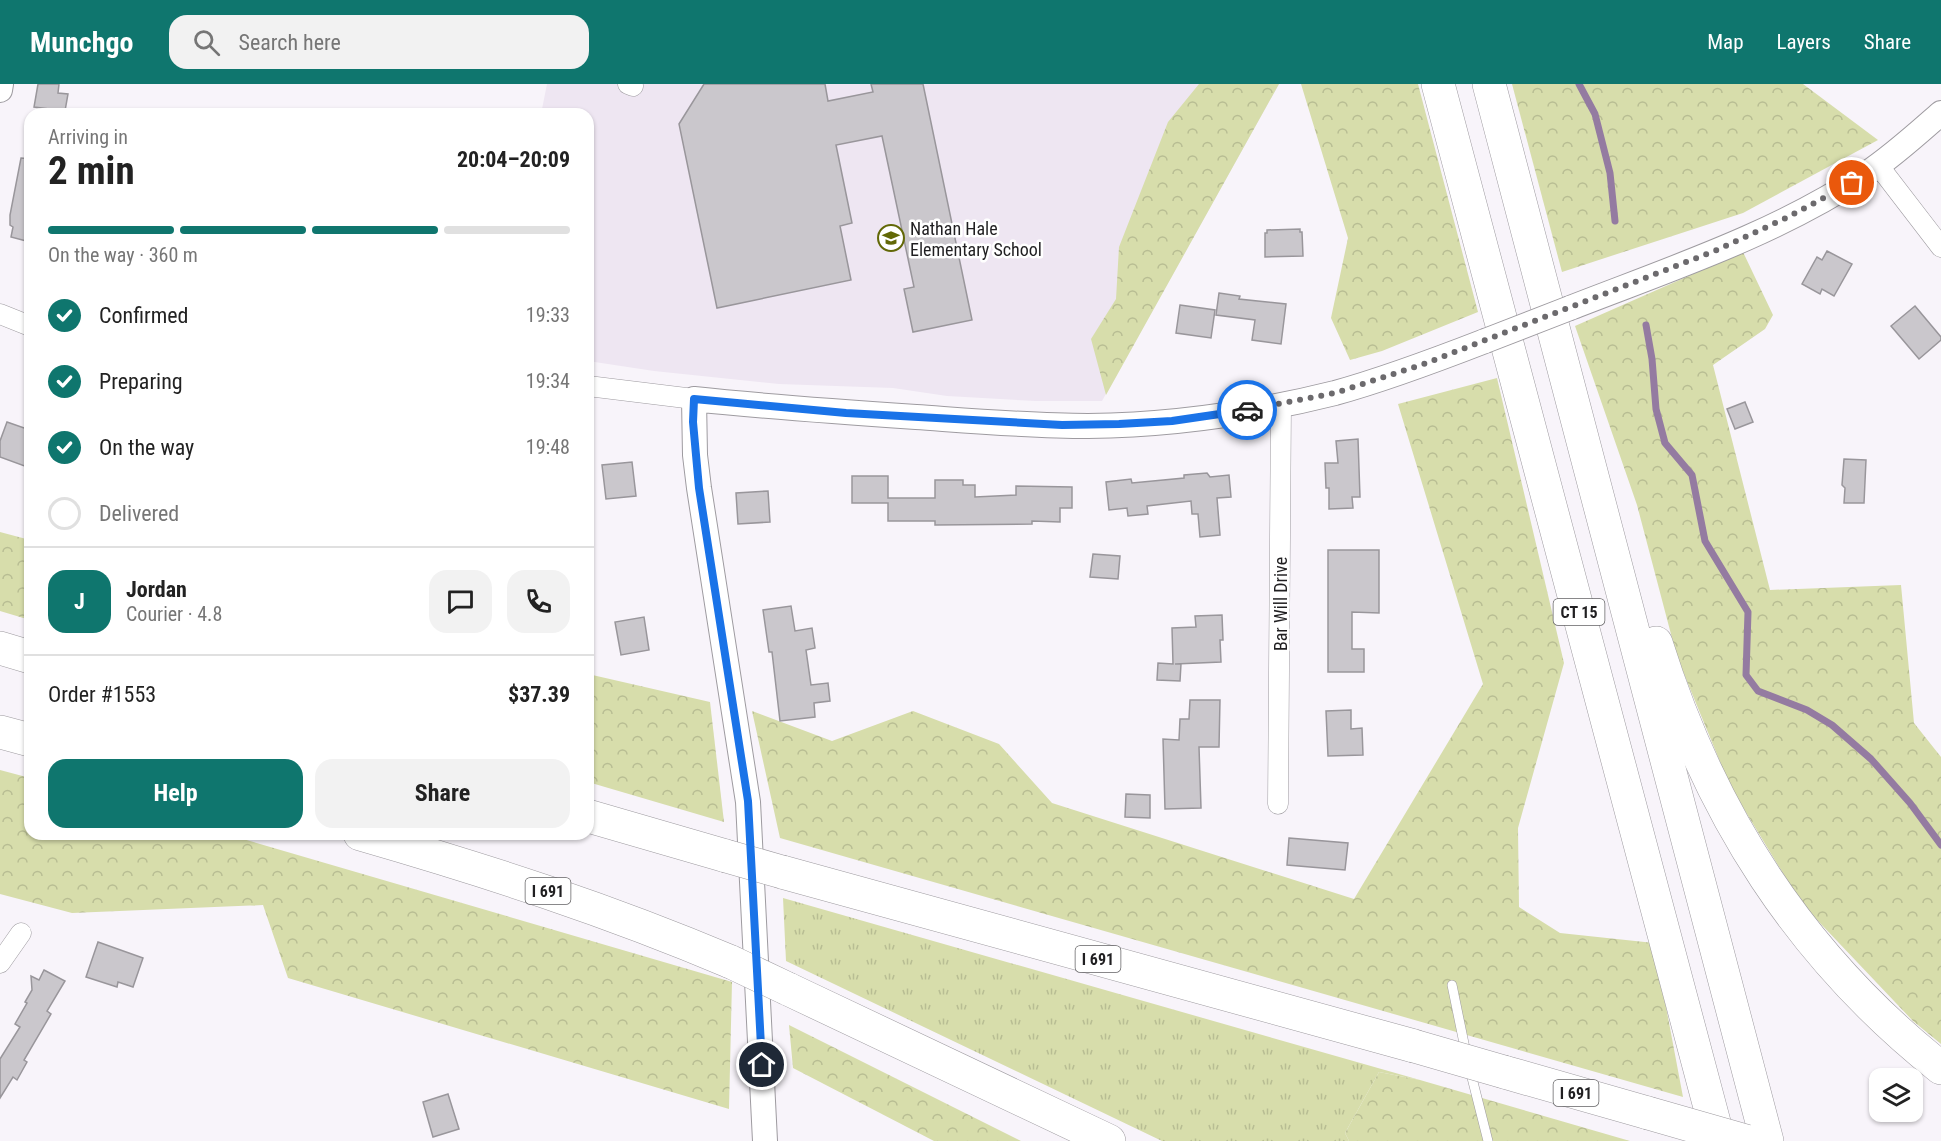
<!DOCTYPE html>
<html lang="en">
<head>
<meta charset="utf-8">
<style>
  body { margin:0; font-family:"Roboto Condensed",sans-serif; background:#f2f2f2; color:#222; height:100vh; display:flex; flex-direction:column; font-size:22px; white-space:nowrap }
  * { box-sizing:border-box; margin:0 }
  p { font-size:20px; color:#767676 }
  .icon { flex:none; width:33px; height:33px; fill:none; stroke:currentColor; stroke-width:2; stroke-linecap:round; stroke-linejoin:round }
  .map { position:relative; flex:1; overflow:hidden }
  .sheet { position:absolute; left:24px; top:24px; width:570px; height:732px; display:flex; flex-direction:column; background:#fff; border-radius:18px; box-shadow:0 2px 4px #0004 }
  .sheet>* { flex:none }
  .controls { position:absolute; left:1869px; top:984px; display:grid; gap:12px }
  .controls a { display:grid; place-items:center; width:54px; height:54px; border-radius:12px; background:#fff; box-shadow:0 2px 4px #0004; font-size:30px }
  .pin { position:absolute; display:grid; place-items:center; width:51px; height:51px; color:#fff; margin:-26px; border:3px solid #fff; border-radius:50%; box-shadow:0 2px 6px #0007 }
  .courier { position:absolute; display:grid; place-items:center; width:60px; height:60px; margin:-30px; border:4px solid #1a73e8; border-radius:50%; background:#fff; color:#222; box-shadow:0 2px 8px #0007 }
  .summary em { font-style:normal; font-weight:700 }
  .summary div { display:flex; flex-direction:column-reverse }
  .summary { display:flex; align-items:center; justify-content:space-between; height:102px; padding:0 24px }
  h1 { font-size:39px; font-weight:700; line-height:45px }
  .bar { display:grid; grid-template-columns:repeat(4,1fr); gap:9px 6px; align-content:center; height:72px; padding:0 24px }
  .bar i { height:8px; border-radius:4px; background:#e0e0e0 }
  .bar .active { background:#0f766e }
  .bar p { grid-column:span 4 }
  .line { display:flex; align-items:center; gap:15px; padding:0 24px; border-top:2px solid #e0e0e0 }
  .line div { flex:1 }
  .round { display:grid; place-items:center; flex:none; width:63px; height:63px; border-radius:18px; background:#f2f2f2 }
  ol { padding:0 24px; list-style:none }
  li { display:flex; align-items:center; gap:18px; height:66px }
  li p { margin-inline-start:auto }
  li .icon { padding:6px; border-radius:50%; background:#0f766e; color:#fff; stroke-width:4 }
  li:last-child { color:#767676 }
  li i { width:33px; height:33px; border:3px solid #e0e0e0; border-radius:50% }
  .button { display:flex; gap:12px; margin-top:auto; padding:12px 24px }
  .button a { flex:1; height:69px; border-radius:18px; background:#0f766e; color:#fff; font-size:24px; font-weight:700; line-height:69px; text-align:center }
  .button a+a { background:#f2f2f2; color:#222 }
  header { display:flex; align-items:center; gap:36px; box-sizing:border-box; height:84px; padding:0 30px; background:#0f766e; color:#fff }
  header strong { font-size:28px }
  nav { display:flex; gap:33px; margin-inline-start:auto; font-size:21px }
  .search { width:420px; height:54px; background:#f2f2f2; display:flex; align-items:center; gap:15px; box-sizing:border-box; padding:0 21px; border-radius:18px; color:#767676; font-size:22px }
  .map>svg:first-child { display:block }
  .built { fill:#eee6f2 }
  .grass { fill:url(#grass-tufts) }
  .forest { fill:url(#forest-crowns) }
  .lines { fill:none; stroke-linecap:round; stroke-linejoin:round }
  .stream { stroke:#947ba1; stroke-width:7 }
  .building { fill:#cac7cc; stroke:#99969b; stroke-width:1.5 }
  .service-casing { stroke:#9e9ba0; stroke-width:10 }
  .minor-casing { stroke:#9e9ba0; stroke-width:21 }
  .tertiary-casing { stroke:#9e9ba0; stroke-width:26 }
  .motorway-casing { stroke:#9e9ba0; stroke-width:34 }
  .service { stroke:#fff; stroke-width:9 }
  .minor { stroke:#fff; stroke-width:20 }
  .tertiary { stroke:#fff; stroke-width:24 }
  .motorway { stroke:#fff; stroke-width:33 }
  .tertiary-bridge-casing { stroke:#9e9ba0; stroke-width:26; stroke-linecap:butt }
  .motorway-bridge-casing { stroke:#9e9ba0; stroke-width:34; stroke-linecap:butt }
  .tertiary-bridge { stroke:#fff; stroke-width:24 }
  .motorway-bridge { stroke:#fff; stroke-width:33 }
  .done { stroke:#6c6a6d; stroke-width:6; stroke-dasharray:0 10.8 }
  .route { stroke:#1a73e8; stroke-width:8 }
  .labels { text-anchor:middle; dominant-baseline:central; stroke-width:5; stroke-linejoin:round; paint-order:stroke }
  .shield { fill:#fff; stroke:#636264; stroke-width:1.5 }
  .shield-label { font-size:16px; font-weight:bold; fill:#201f21 }
  .poi-label { font-size:18px; fill:#201f21; stroke:#fff; text-anchor:start }
  .street-label { font-size:18px; fill:#201f21; stroke:#fff }
</style>
</head>
<body>
<header>
<strong>Munchgo</strong>
<div class="search"><svg class="icon" aria-label="search" viewBox="0 0 24 24"><circle cx="10" cy="10" r="6"/><path d="M15 15l6 6"/></svg>Search here</div>
<nav><a>Map</a><a>Layers</a><a>Share</a></nav>
</header>
<div class="map">
<svg width="1941" height="1057" viewBox="0 0 1941 1057">
  <defs>
    <pattern id="grass-tufts" width="24" height="20" patternUnits="userSpaceOnUse" patternTransform="scale(1.5)"><rect width="24" height="20" fill="#d7ddab"/><path d="M3 7l-1-3M5 7V3M7 7l1-3M15 17l-1-3M17 17v-4M19 17l1-3" fill="none" stroke="#b8bd93"/></pattern>
    <pattern id="forest-crowns" width="20" height="18" patternUnits="userSpaceOnUse" patternTransform="scale(1.5)"><rect width="20" height="18" fill="#d7ddab"/><path d="M2 6a3 3 0 1 1 6 0M12 15a3 3 0 1 1 6 0" fill="none" stroke="#b8bd93"/></pattern>
  </defs>
  <rect width="100%" height="100%" fill="#f8f4fa"/>
  <path class="built" d="M547,0H1279L1102,317H1035L947,312L893,304L779,300L654,287L588,277V30H541Z"/>
  <path class="grass" d="M783,814L1420,996L1379,988L1345,1049L1349,1057H1162L786,877Z"/>
  <g class="forest">
    <path d="M1199,0H1279L1106,311L1091,255L1116,215L1119,163L1168,38Z"/>
    <path d="M1301,0H1418L1478,228L1382,267L1350,276L1331,234L1348,154Z"/>
    <path d="M1512,0H1803L1878,56L1743,129L1562,188Z"/>
    <path d="M1743,168L1773,231L1765,245L1713,281L1770,506L1901,501L1914,639L1941,673V960L1913,937L1801,819L1730,702L1677,573L1637,421L1575,242Z"/>
    <path d="M1497,294L1564,579L1518,744L1519,823L1560,849L1654,859L1683,1013L780,754L752,627L832,657L913,627L999,660L1052,719L1354,815L1483,600L1398,320Z"/>
    <path d="M0,448L30,456V536L0,527Z"/>
    <path d="M588,590L710,618L724,738L588,698Z"/>
    <path d="M0,686L30,694V750H226L732,898L729,1025L288,894L263,821L72,829L0,810Z"/>
    <path d="M789,941L1021,1057H934L793,984Z"/>
    <path d="M1379,988L1420,996L1630,1057H1349L1345,1049Z"/>
  </g>
  <g class="lines">
    <g class="stream">
      <path d="M1579,0L1595,30L1610,89L1615,137"/>
      <path d="M1646,241L1652,275L1656,325L1665,359L1692,391L1705,457L1748,528L1746,591L1758,607L1807,626L1832,641L1871,675L1910,719L1941,761"/>
    </g>
  </g>
  <g class="building">
    <path d="M38,0H59L58,9L68,10L65,27L34,23Z"/>
    <path d="M704,0H825L828,17L873,8L871,0H923L972,236L913,248L904,205L914,203L882,52L836,61L852,139L840,142L851,196L717,224L679,40Z"/>
    <path d="M21,74L30,75V158L11,153L13,143L10,141V131Z"/>
    <path d="M1300,145V148H1302L1303,172L1265,173V149H1267V146Z"/>
    <path d="M1827,167L1852,180L1834,212L1822,205L1820,210L1802,200L1817,173L1822,176Z"/>
    <path d="M1219,209L1240,212L1239,215L1286,220L1281,260L1252,256L1255,236L1216,231Z"/>
    <path d="M1180,221L1215,226L1211,254L1176,249Z"/>
    <path d="M1915,222L1941,253V256L1919,275L1891,242Z"/>
    <path d="M1745,318L1753,338L1735,345L1727,325Z"/>
    <path d="M7,338L30,346V384L0,373V357Z"/>
    <path d="M1358,355L1360,413H1352L1353,424L1329,425V404H1326L1325,379H1338L1336,357Z"/>
    <path d="M1844,375L1866,376L1864,419H1844L1845,404L1842,401Z"/>
    <path d="M632,378L636,412L606,415L602,381Z"/>
    <path d="M1207,389L1210,393L1229,391L1231,413L1217,414L1220,451L1200,453L1198,430H1192L1191,417L1147,422L1148,430L1128,432L1127,424L1109,426L1106,398L1131,395L1132,399L1184,394V391Z"/>
    <path d="M852,392H888V414H935V396H963V401H975V413L1016,411V402L1072,403V424H1060V438L1032,437V440L935,441V437H888V419H852Z"/>
    <path d="M768,407L770,438L738,440L736,409Z"/>
    <path d="M1328,466H1379V529L1352,528V565H1364V588H1328Z"/>
    <path d="M1093,470L1120,472L1118,495L1090,493Z"/>
    <path d="M791,522L795,547L812,544L815,564L806,566L811,601L828,599L830,617L814,619L815,633L780,637L772,568H769L763,526Z"/>
    <path d="M1222,531L1223,556H1220L1221,578L1175,580H1181L1180,597L1157,596L1158,579L1173,580L1172,544L1196,543L1195,532Z"/>
    <path d="M644,533L649,566L621,571L615,538Z"/>
    <path d="M1190,616H1220L1219,663H1199L1201,724L1165,725L1163,655L1179,656L1180,635H1189Z"/>
    <path d="M1351,626V645L1362,644L1363,671L1328,672L1326,627Z"/>
    <path d="M1126,710L1150,711V734L1125,733Z"/>
    <path d="M1289,754L1348,759L1345,786L1287,781Z"/>
    <path d="M98,858L143,874L133,903L118,898L117,903L86,893Z"/>
    <path d="M44,886L65,897L47,927L51,930L24,976L27,978L17,996L13,993L0,1014V975L20,943L15,940L27,919L25,918L32,906L31,892L39,896Z"/>
    <path d="M448,1010L459,1045L433,1053L423,1018Z"/>
  </g>
  <g class="lines">
    <defs>
      <g id="service">
        <path d="M1452,901L1466,969"/>
        <path d="M1470,986L1488,1057"/>
      </g>
      <g id="minor">
        <path d="M628,0L633,2"/>
        <path d="M1878,81L1941,163"/>
        <path d="M0,230L30,242"/>
        <path d="M588,302L694,315"/>
        <path d="M1278,720L1281,320"/>
        <path d="M0,879L21,849"/>
      </g>
      <g id="tertiary">
        <path d="M0,6L1,0"/>
        <path d="M1570,224C1670,185 1776,150 1866,90C1893,72 1917,50 1941,29"/>
        <path d="M765,1057L748,718L699,404L695,371L694,315C768,323 842,328 916,333C973,337 1031,342 1088,342C1170,341 1255,329 1335,309C1386,295 1436,276 1485,257"/>
      </g>
      <g id="motorway">
        <path d="M1438,0L1719,1057"/>
        <path d="M1489,0L1767,1057"/>
        <path d="M1656,559C1710,731 1800,872 1941,984"/>
        <path d="M0,564L30,573"/>
        <path d="M0,648L30,656"/>
        <path d="M588,732L726,772"/>
        <path d="M360,750C488,787 608,826 731,878"/>
        <path d="M782,788L1414,962"/>
        <path d="M788,905L1109,1057"/>
        <path d="M1504,988L1648,1029"/>
      </g>
    </defs>
    <use href="#service" class="service-casing"/>
    <use href="#minor" class="minor-casing"/>
    <use href="#tertiary" class="tertiary-casing"/>
    <use href="#motorway" class="motorway-casing"/>
    <use href="#service" class="service"/>
    <use href="#minor" class="minor"/>
    <use href="#tertiary" class="tertiary"/>
    <use href="#motorway" class="motorway"/>
    <defs>
      <path id="tertiary-bridge" d="M1485,257L1570,224"/>
      <g id="motorway-bridge">
        <path d="M726,772L782,788"/>
        <path d="M731,878L788,905"/>
        <path d="M1414,962L1504,988"/>
        <path d="M1648,1029L1746,1057"/>
      </g>
    </defs>
    <use href="#tertiary-bridge" class="tertiary-bridge-casing"/>
    <use href="#motorway-bridge" class="motorway-bridge-casing"/>
    <use href="#tertiary-bridge" class="tertiary-bridge"/>
    <use href="#motorway-bridge" class="motorway-bridge"/>
  </g>
  <g class="lines">
    <path class="done" d="M1247,326L1335,309L1424,280L1717,166L1786,134L1852,99"/>
    <path class="route" d="M762,981L748,717L699,404L693,338L694,315L846,329L1062,341L1119,340L1172,337L1247,326"/>
  </g>
  <defs>
    <symbol id="school-ring" viewBox="-11 -11 22 22"><circle r="9.5" fill="#fff" stroke="#626807" stroke-width="1.5"/><path d="M0-5L7-2L0 1L-7-2ZM-4 1L0 2.5L4 1V4Q0 6-4 4Z" fill="#626807"/></symbol>
  </defs>
  <g fill-rule="evenodd">
    <use href="#school-ring" x="876" y="139" width="30" height="30"/>
  </g>
  <g class="labels">
    <g class="shield">
      <rect x="1553.5" y="515" width="51" height="26" rx="4.5"/>
      <rect x="525.5" y="794" width="45" height="26" rx="4.5"/>
      <rect x="1075.5" y="862" width="45" height="26" rx="4.5"/>
      <rect x="1553.5" y="996" width="45" height="26" rx="4.5"/>
    </g>
    <g class="shield-label">
      <text x="1579" y="528">CT 15</text>
      <text x="548" y="807">I 691</text>
      <text x="1098" y="875">I 691</text>
      <text x="1576" y="1009">I 691</text>
    </g>
    <g class="poi-label">
      <text x="910" y="144">Nathan Hale<tspan x="910" dy="21">Elementary School</tspan></text>
    </g>
    <g class="street-label">
      <text transform="translate(1280 520) rotate(-90)">Bar Will Drive</text>
    </g>
  </g>
</svg>
<div class="controls">
<a><svg class="icon" aria-label="layers" viewBox="0 0 24 24"><path d="M12 4l9 5-9 5-9-5zM3 14l9 5 9-5"/></svg></a>
</div>
<div class="pin" style="left:1852px;top:99px;background:#ea580c"><svg class="icon" aria-label="bag" viewBox="0 0 24 24"><path d="M5 8h14l-1 12H6zM9 8a3 3 0 0 1 6 0"/></svg></div>
<div class="pin" style="left:762px;top:981px;background:#1f2937"><svg class="icon" aria-label="home" viewBox="0 0 24 24"><path d="M3 11l9-7 9 7M6 9v11h12V9"/></svg></div>
<div class="courier" style="left:1247px;top:326px"><svg class="icon" aria-label="car" viewBox="0 0 24 24"><path d="M5 17H2v-5l4-1 3-4h7l3 4 3 1v5h-3M9 17h6M6 11h13"/><circle cx="7" cy="17" r="2"/><circle cx="17" cy="17" r="2"/></svg></div>
<section class="sheet">
<div class="summary"><div><h1>2 min</h1><p>Arriving in</p></div><em>20:04–20:09</em></div>
<div class="bar"><i class="active"></i><i class="active"></i><i class="active"></i><i></i><p>On the way · 360 m</p></div>
<ol>
<li><svg class="icon" aria-label="check" viewBox="0 0 24 24"><path d="M5 12l5 5 9-10"/></svg>Confirmed<p>19:33</p></li>
<li><svg class="icon" aria-label="check" viewBox="0 0 24 24"><path d="M5 12l5 5 9-10"/></svg>Preparing<p>19:34</p></li>
<li><svg class="icon" aria-label="check" viewBox="0 0 24 24"><path d="M5 12l5 5 9-10"/></svg>On the way<p>19:48</p></li>
<li><i></i>Delivered</li>
</ol>
<div class="line" style="height:108px"><b class="round" style="background:#0f766e;color:#fff">J</b><div><b>Jordan</b><p>Courier · 4.8</p></div><a class="round"><svg class="icon" aria-label="chat" viewBox="0 0 24 24"><path d="M4 5h16v11H9l-5 4z"/></svg></a><a class="round"><svg class="icon" aria-label="phone" viewBox="0 0 24 24"><path d="M5 4h4l2 5-3 2q2 4 5 5l2-3 5 2v4C11 20 4 13 5 4z"/></svg></a></div>
<div class="line" style="height:78px"><div>Order #1553</div><b>$37.39</b></div>
<div class="button"><a>Help</a><a>Share</a></div>
</section>
</div>
</body>
</html>
